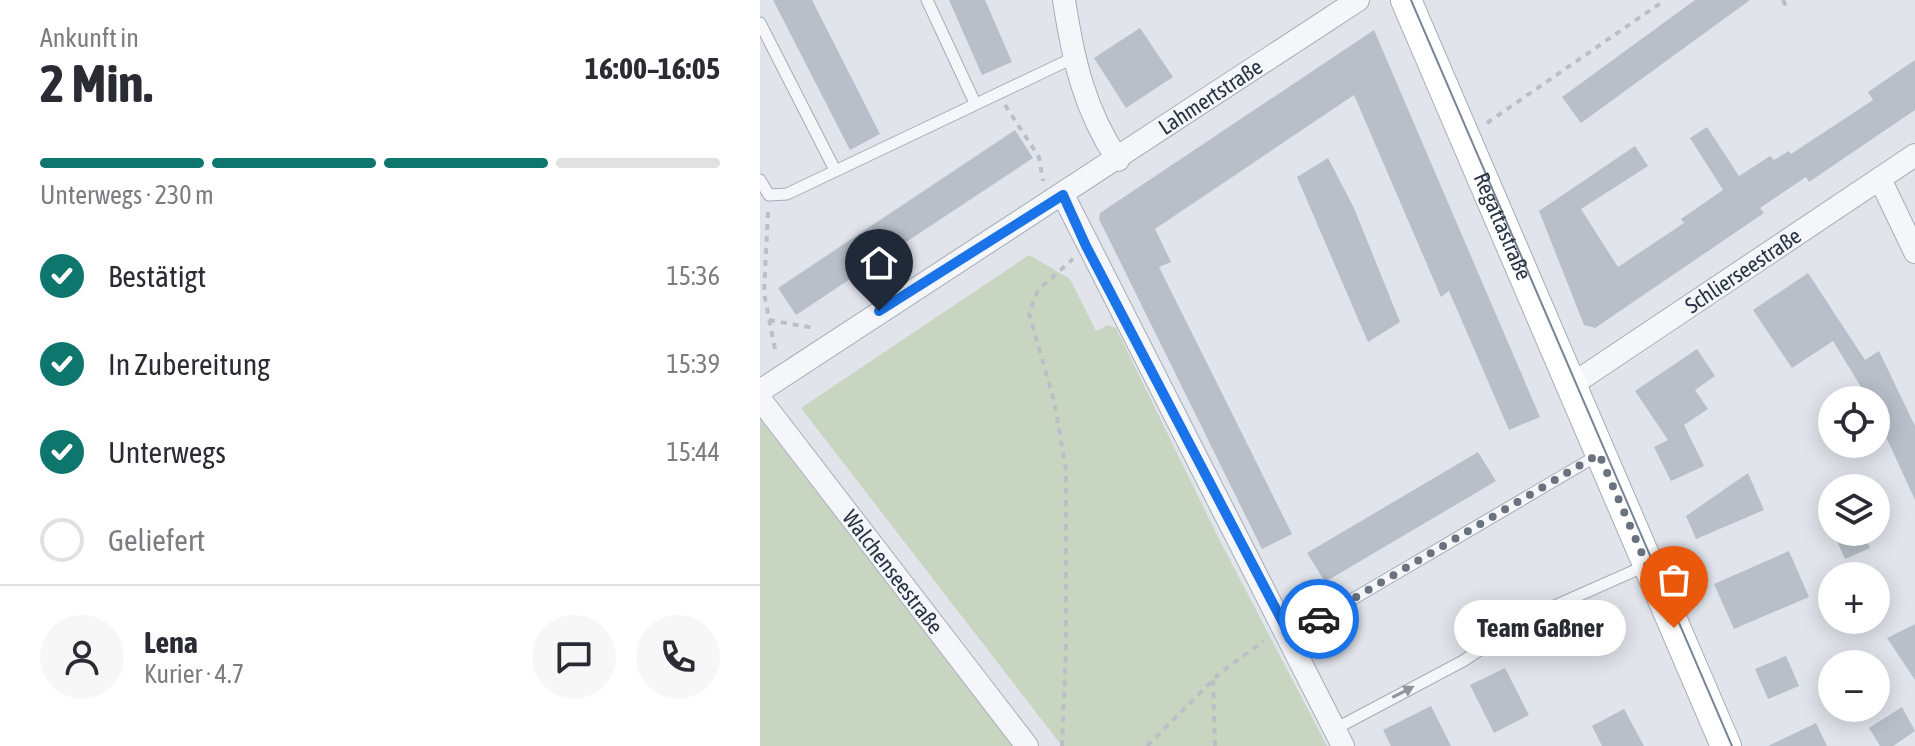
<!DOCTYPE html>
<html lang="de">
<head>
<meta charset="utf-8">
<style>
  body { margin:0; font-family:"Asap Condensed",sans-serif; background:#f7f7f7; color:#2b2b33; height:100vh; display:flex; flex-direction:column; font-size:30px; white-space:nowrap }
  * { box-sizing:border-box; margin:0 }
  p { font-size:26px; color:#7c7c81 }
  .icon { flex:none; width:44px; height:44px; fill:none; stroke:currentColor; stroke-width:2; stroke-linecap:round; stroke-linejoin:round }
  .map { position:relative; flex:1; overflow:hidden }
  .details { display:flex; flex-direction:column; background:#fff; width:760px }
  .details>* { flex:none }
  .controls { position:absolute; left:1058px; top:386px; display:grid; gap:16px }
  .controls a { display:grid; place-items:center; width:72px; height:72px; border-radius:50%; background:#fff; box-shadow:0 4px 20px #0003; font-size:40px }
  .pin { position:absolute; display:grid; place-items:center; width:68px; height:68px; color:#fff; margin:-82px -34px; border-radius:50% 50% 50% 0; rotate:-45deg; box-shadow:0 0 8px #0007 }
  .pin .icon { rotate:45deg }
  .courier { position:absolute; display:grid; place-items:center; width:80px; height:80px; margin:-40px; border:6px solid #1a73e8; border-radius:50%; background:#fff; color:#222; box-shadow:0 2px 10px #0007 }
  .bubble { position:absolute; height:56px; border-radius:28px; background:#fff; box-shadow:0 4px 20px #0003; font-size:26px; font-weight:700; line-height:56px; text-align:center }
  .overview em { font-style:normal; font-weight:700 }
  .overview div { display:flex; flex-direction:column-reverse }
  .overview { display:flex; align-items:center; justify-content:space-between; height:136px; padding:0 40px }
  h1 { font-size:52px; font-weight:700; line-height:60px }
  .bar { display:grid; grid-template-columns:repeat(4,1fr); gap:12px 8px; align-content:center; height:96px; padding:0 40px }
  .bar i { height:10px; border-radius:6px; background:#e1e1e2 }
  .bar .active { background:#0f766e }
  .bar p { grid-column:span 4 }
  .line { display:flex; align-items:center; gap:20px; padding:0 40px; border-top:2px solid #e1e1e2 }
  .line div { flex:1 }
  .round { display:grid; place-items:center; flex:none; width:84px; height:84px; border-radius:42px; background:#f7f7f7 }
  ol { padding:0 40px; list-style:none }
  li { display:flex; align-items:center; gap:24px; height:88px }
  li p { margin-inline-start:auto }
  li .icon { padding:8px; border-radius:50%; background:#0f766e; color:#fff; stroke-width:4 }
  li:last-child { color:#7c7c81 }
  li i { width:44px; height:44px; border:4px solid #e1e1e2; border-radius:50% }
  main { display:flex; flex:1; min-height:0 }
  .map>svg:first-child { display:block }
  .green { fill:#c8d5c1 }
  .building { fill:#b8bfc9 }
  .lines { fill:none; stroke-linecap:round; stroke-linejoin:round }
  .lane-casing { stroke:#a6acb6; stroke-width:13 }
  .street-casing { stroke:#a6acb6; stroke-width:24 }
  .secondary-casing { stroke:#a6acb6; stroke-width:32 }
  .path { stroke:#bbc0c6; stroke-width:4; stroke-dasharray:6 6; stroke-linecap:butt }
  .lane { stroke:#f4f6f9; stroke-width:11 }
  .street { stroke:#f4f6f9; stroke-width:22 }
  .secondary { stroke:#fff; stroke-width:30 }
  .tram { stroke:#798696; stroke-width:2 }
  .oneway { fill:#8e959e }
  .done { stroke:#69727e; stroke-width:8; stroke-dasharray:0 14.4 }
  .route { stroke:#1a73e8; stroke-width:10 }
  .labels { text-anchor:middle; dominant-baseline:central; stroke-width:7; stroke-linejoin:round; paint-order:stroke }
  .street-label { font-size:22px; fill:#283444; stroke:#f1f4f8 }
</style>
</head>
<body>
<main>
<section class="details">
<div class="overview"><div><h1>2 Min.</h1><p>Ankunft in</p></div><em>16:00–16:05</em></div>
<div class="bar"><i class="active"></i><i class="active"></i><i class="active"></i><i></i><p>Unterwegs · 230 m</p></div>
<ol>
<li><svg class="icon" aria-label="check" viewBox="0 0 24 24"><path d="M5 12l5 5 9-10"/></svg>Bestätigt<p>15:36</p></li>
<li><svg class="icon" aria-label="check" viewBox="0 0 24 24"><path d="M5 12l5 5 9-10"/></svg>In Zubereitung<p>15:39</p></li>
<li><svg class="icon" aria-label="check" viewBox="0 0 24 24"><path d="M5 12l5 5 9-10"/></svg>Unterwegs<p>15:44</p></li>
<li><i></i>Geliefert</li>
</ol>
<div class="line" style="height:144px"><a class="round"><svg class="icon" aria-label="person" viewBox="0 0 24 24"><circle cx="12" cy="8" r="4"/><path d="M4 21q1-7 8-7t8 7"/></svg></a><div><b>Lena</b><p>Kurier · 4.7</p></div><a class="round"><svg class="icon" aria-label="chat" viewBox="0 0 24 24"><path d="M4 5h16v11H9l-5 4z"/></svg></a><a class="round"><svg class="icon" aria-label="phone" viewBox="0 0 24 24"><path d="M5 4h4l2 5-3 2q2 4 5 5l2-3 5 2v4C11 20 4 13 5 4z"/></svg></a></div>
</section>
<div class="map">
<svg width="1155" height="746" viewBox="0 0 1155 746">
  <rect width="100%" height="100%" fill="#e1e5eb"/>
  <g class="green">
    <path d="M269,255L310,279L336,331L348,325L356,328L459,539L567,746H302L41,408Z"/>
    <path d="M0,419L252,746H0Z"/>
  </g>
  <g class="building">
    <path d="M13,0H52L120,134L90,150Z"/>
    <path d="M189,0H225L252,62L222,75Z"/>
    <path d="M935,0H990L821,123L802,97Z"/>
    <path d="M380,28L413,77L366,108L334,58Z"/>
    <path d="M614,30L780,417L749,430L689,291L681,297L594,95L395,229L411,262L399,267L532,534L502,549L339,219L340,213Z"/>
    <path d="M1155,60V110L1049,182L1046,177L1000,208L1004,213L835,328L824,325L779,211L875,146L888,166L821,209L858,267L924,223L921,219L963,190L930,138L947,127L979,176L1010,156L1014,160L1029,151L1031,154L1113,100L1108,92Z"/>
    <path d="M255,130L273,158L36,315L18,288Z"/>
    <path d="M568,158L594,208L640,322L608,342L537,177Z"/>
    <path d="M1048,273L1105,360L1119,351L1155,426V500L1116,415V400H1109L1073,341L1032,368L993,310Z"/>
    <path d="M937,349L955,376L935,390L948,409L924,425L944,466L911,481L894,447L908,440L875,391Z"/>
    <path d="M718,452L736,481L565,582L547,553Z"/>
    <path d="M988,473L1004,510L936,539L926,516Z"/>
    <path d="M1073,532H1102L1110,548L1085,559Z"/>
    <path d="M1029,551L1049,597L974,629L954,584Z"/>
    <path d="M1155,624V680L1127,638Z"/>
    <path d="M1026,656L1039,686L1008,699L995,669Z"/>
    <path d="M745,668L769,715L734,733L710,685Z"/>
    <path d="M671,706L691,746H631L623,730Z"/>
    <path d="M1142,707L1155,731L1133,746H1120L1109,728Z"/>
    <path d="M864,709L884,746H842L832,726Z"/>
    <path d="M1056,723L1067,746H1008Z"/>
  </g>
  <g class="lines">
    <defs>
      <g id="lane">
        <path d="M167,0L215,103"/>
        <path d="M0,23L75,170"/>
        <path d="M0,180L9,195L27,194L313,58"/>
        <path d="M530,636L838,455"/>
        <path d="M575,729L703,661L770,617L885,566"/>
      </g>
      <g id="street">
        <path d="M304,0C313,58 324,110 358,160"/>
        <path d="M1120,179L1155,252"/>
        <path d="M303,195L583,746"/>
        <path id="s1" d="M810,386L1155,155"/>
        <path id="s2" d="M0,391L598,0"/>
        <path id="s3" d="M0,399L267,746"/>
      </g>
      <g id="secondary">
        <path id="s4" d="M646,0L966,746"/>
      </g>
    </defs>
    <use href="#lane" class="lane-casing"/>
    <use href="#street" class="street-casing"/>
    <use href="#secondary" class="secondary-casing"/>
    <g class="path">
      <path d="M1023,0L1025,4L1031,0"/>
      <path d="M245,105L279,157L283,181"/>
      <path d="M727,123L905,0"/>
      <path d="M8,212L4,293L16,354"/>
      <path d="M9,320L54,328"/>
      <path d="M453,680L455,746"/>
      <path d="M302,746L306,648V470L294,401L269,313L278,290L313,259"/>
      <path d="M387,746L461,672L504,641"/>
    </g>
    <use href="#lane" class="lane"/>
    <use href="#street" class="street"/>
    <use href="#secondary" class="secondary"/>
    <path class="tram" d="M651,0L972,746"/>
  </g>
  <defs><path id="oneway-solid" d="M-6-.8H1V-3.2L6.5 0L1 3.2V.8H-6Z" transform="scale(2)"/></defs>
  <use class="oneway" href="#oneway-solid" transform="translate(643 692) rotate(-27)"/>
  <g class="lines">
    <path class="done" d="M559,619L839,454L914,628"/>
    <path class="route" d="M119,311L303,195L326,246L530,636L559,619"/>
  </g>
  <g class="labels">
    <g class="street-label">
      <text stroke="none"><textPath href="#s2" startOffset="538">Lahmertstraße</textPath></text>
      <text stroke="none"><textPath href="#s4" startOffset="246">Regattastraße</textPath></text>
      <text stroke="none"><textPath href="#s1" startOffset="208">Schlierseestraße</textPath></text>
      <text stroke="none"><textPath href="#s3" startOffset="218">Walchenseestraße</textPath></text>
    </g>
  </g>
</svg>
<div class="controls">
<a><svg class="icon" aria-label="locate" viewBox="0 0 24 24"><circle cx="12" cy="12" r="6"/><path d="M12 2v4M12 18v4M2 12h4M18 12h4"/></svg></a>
<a><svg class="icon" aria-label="layers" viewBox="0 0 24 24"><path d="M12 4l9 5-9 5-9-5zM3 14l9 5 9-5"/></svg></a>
<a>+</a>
<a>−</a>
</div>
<div class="pin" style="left:914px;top:628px;background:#ea580c"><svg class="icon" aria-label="bag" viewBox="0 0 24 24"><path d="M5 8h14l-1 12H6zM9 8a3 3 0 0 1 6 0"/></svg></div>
<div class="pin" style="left:119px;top:311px;background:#1f2937"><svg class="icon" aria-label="home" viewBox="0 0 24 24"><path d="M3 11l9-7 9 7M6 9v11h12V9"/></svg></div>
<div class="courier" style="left:559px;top:619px"><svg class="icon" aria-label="car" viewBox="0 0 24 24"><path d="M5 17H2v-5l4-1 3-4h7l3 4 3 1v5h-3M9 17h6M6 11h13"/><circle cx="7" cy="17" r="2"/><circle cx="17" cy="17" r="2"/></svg></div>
<div class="bubble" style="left:694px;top:600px;width:172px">Team Gaßner</div>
</div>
</main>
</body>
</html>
